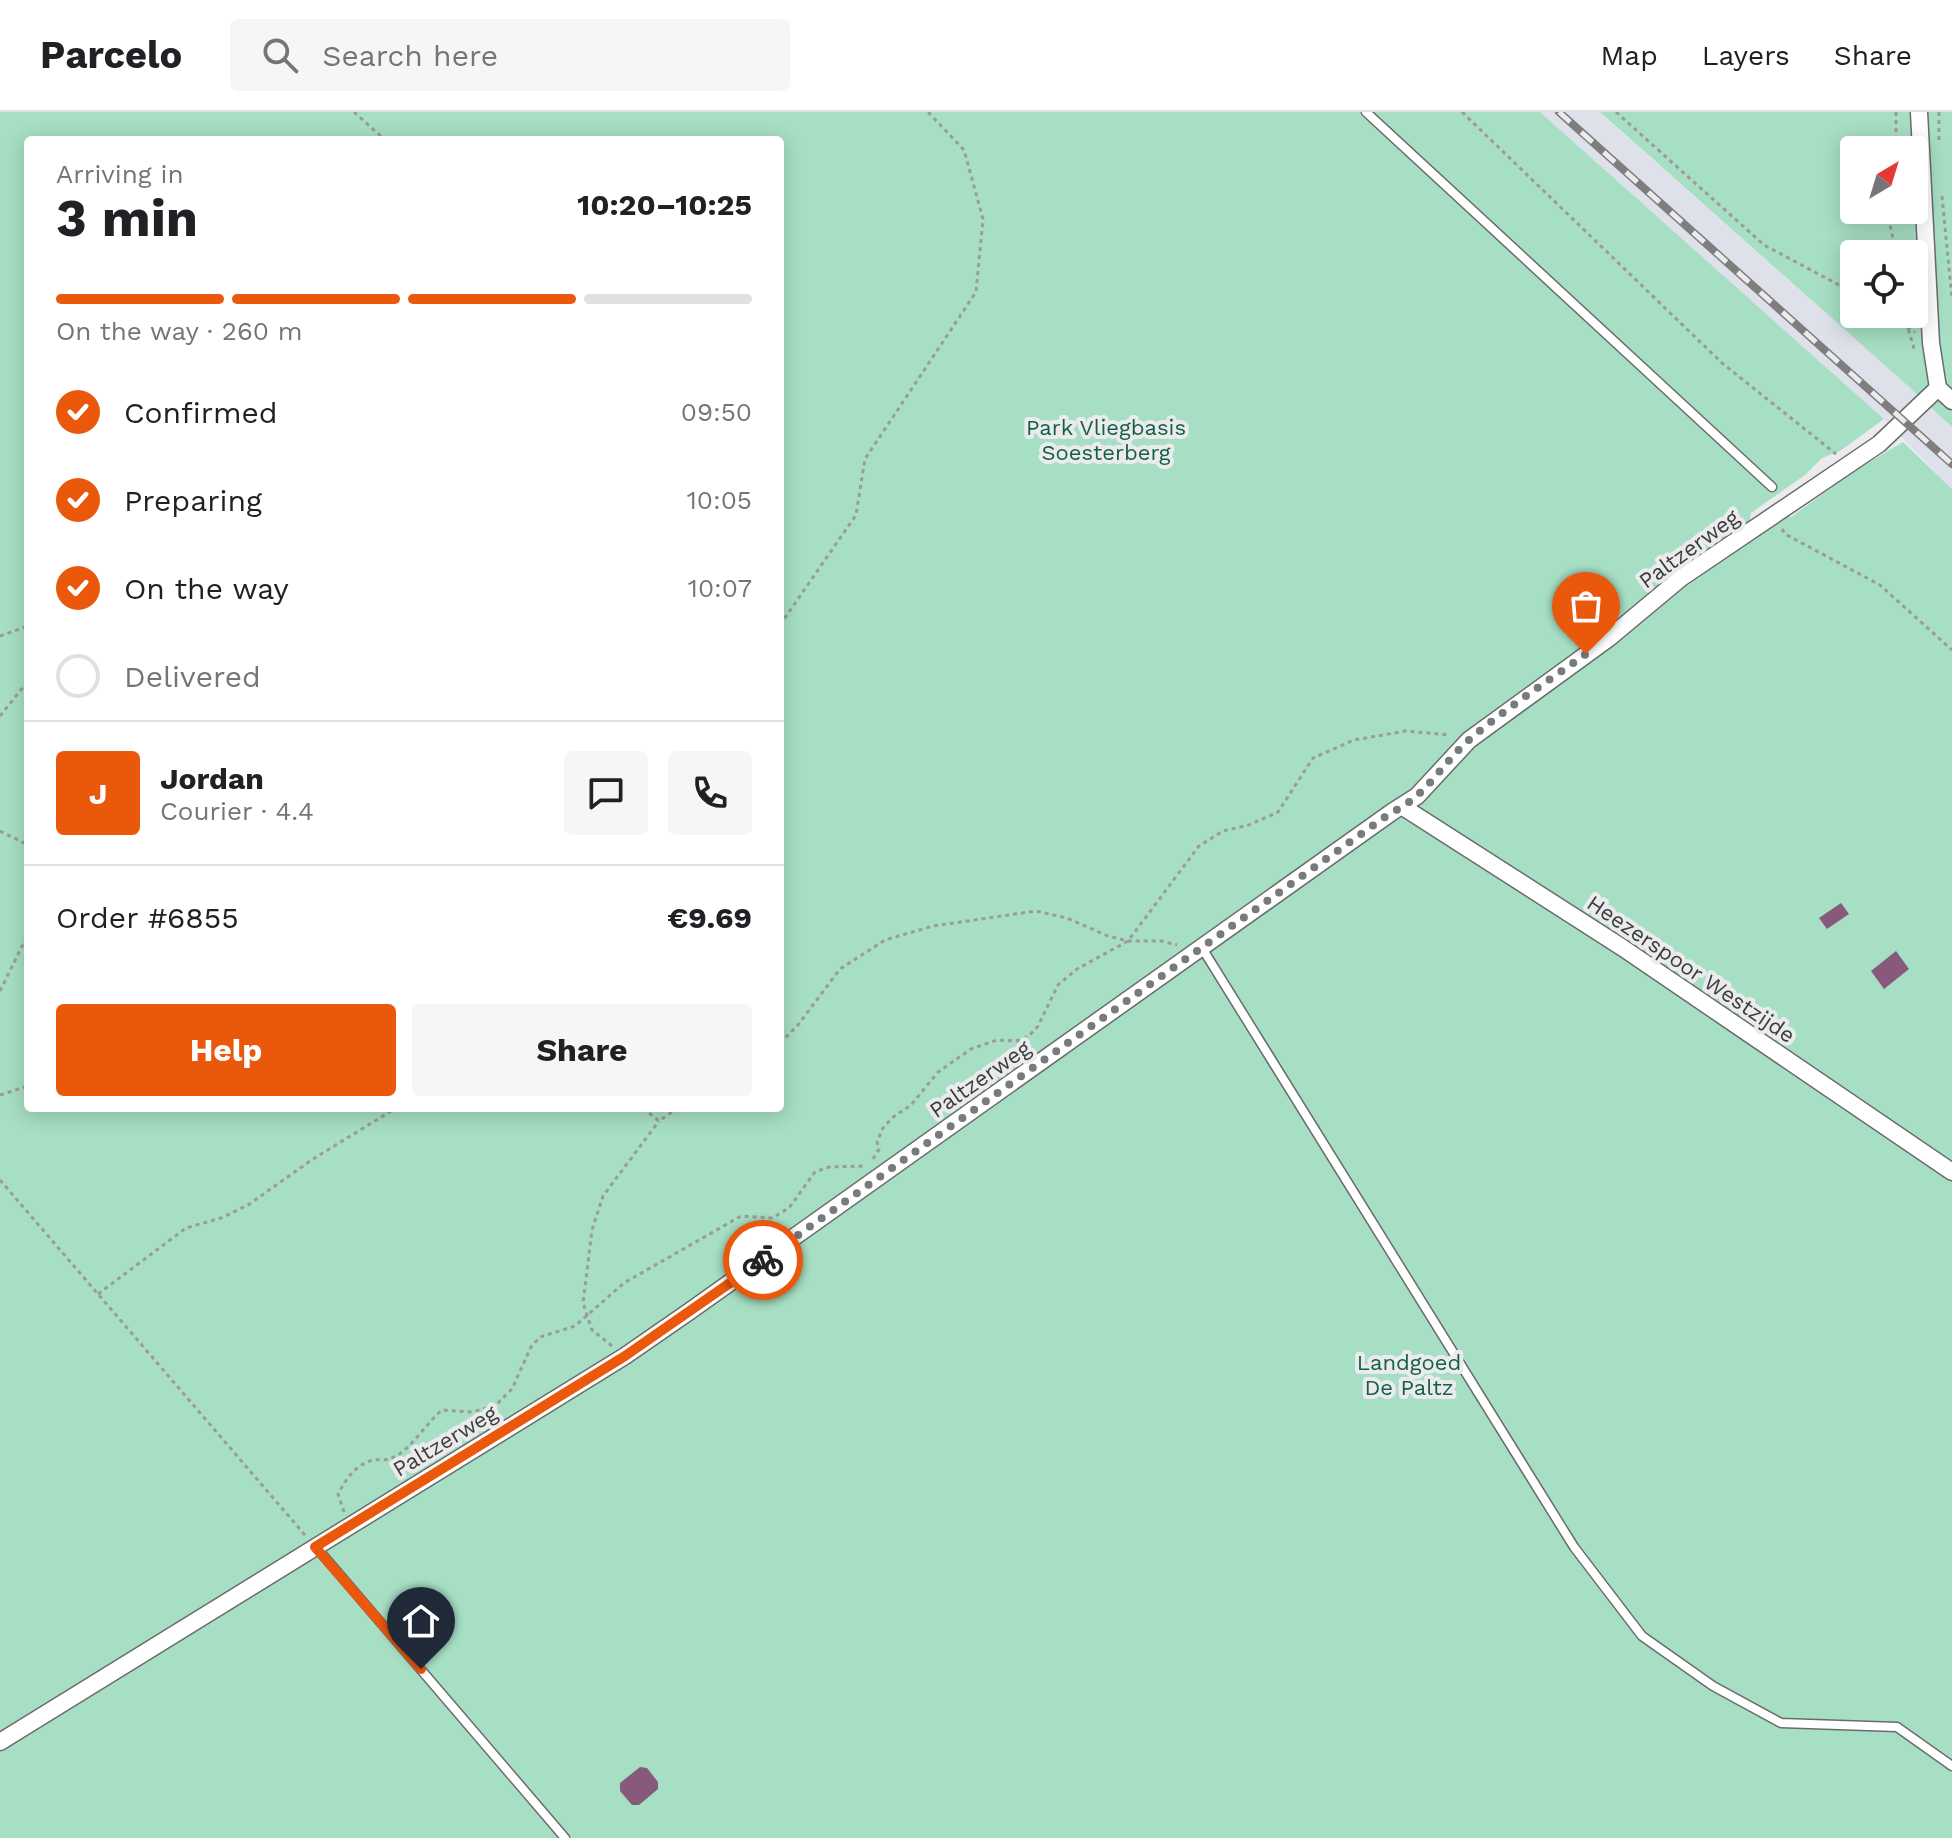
<!DOCTYPE html>
<html lang="en">
<head>
<meta charset="utf-8">
<style>
  body { margin:0; font-family:"Work Sans",sans-serif; background:#f6f6f6; color:#202124; height:100vh; display:flex; flex-direction:column; font-size:30px; white-space:nowrap }
  * { box-sizing:border-box; margin:0 }
  p { font-size:26px; color:#757577 }
  .icon { flex:none; width:44px; height:44px; fill:none; stroke:currentColor; stroke-width:2; stroke-linecap:round; stroke-linejoin:round }
  .map { position:relative; flex:1; overflow:hidden }
  .drawer { position:absolute; left:24px; top:24px; width:760px; height:976px; display:flex; flex-direction:column; background:#fff; border-radius:8px; box-shadow:0 4px 20px #0003 }
  .drawer>* { flex:none }
  .needle { width:52px; rotate:38deg }
  .tools { position:absolute; left:1840px; top:24px; display:grid; gap:16px }
  .tools a { display:grid; place-items:center; width:88px; height:88px; border-radius:8px; background:#fff; box-shadow:0 4px 20px #0003; font-size:40px }
  .pin { position:absolute; display:grid; place-items:center; width:68px; height:68px; color:#fff; margin:-82px -34px; border-radius:50% 50% 50% 0; rotate:-45deg; box-shadow:0 0 8px #0007 }
  .pin .icon { rotate:45deg }
  .courier { position:absolute; display:grid; place-items:center; width:80px; height:80px; margin:-40px; border:6px solid #ea580c; border-radius:50%; background:#fff; color:#222; box-shadow:0 2px 10px #0007 }
  .summary em { font-style:normal; font-weight:700 }
  .summary div { display:flex; flex-direction:column-reverse }
  .summary { display:flex; align-items:center; justify-content:space-between; height:136px; padding:0 32px }
  h1 { font-size:52px; font-weight:700; line-height:60px }
  .bar { display:grid; grid-template-columns:repeat(4,1fr); gap:12px 8px; align-content:center; height:96px; padding:0 32px }
  .bar i { height:10px; border-radius:6px; background:#e0e0e0 }
  .bar .active { background:#ea580c }
  .bar p { grid-column:span 4 }
  .line { display:flex; align-items:center; gap:20px; padding:0 32px; border-top:2px solid #e0e0e0 }
  .line div { flex:1 }
  .round { display:grid; place-items:center; flex:none; width:84px; height:84px; border-radius:8px; background:#f6f6f6 }
  ol { padding:0 32px; list-style:none }
  li { display:flex; align-items:center; gap:24px; height:88px }
  li p { margin-inline-start:auto }
  li .icon { padding:8px; border-radius:50%; background:#ea580c; color:#fff; stroke-width:4 }
  li:last-child { color:#757577 }
  li i { width:44px; height:44px; border:4px solid #e0e0e0; border-radius:50% }
  .primary-button { display:flex; gap:16px; margin-top:auto; padding:16px 32px }
  .primary-button a { flex:1; height:92px; border-radius:8px; background:#ea580c; color:#fff; font-size:32px; font-weight:700; line-height:92px; text-align:center }
  .primary-button a+a { background:#f6f6f6; color:#202124 }
  header { display:flex; align-items:center; gap:48px; box-sizing:border-box; height:112px; padding:0 40px; background:#fff; border-bottom:2px solid #e0e0e0 }
  header strong { font-size:38px }
  nav { display:flex; gap:44px; margin-inline-start:auto; font-size:28px }
  .search { width:560px; height:72px; background:#f6f6f6; display:flex; align-items:center; gap:20px; box-sizing:border-box; padding:0 28px; border-radius:8px; color:#757577; font-size:30px }
  .map>svg:first-child { display:block }
  .built { fill:#dee1ea }
  .green { fill:#a7dfc4; fill-rule:evenodd }
  .building { fill:#87597a }
  .lines { fill:none; stroke-linecap:round; stroke-linejoin:round }
  .lane-casing { stroke:#6b6b6d; stroke-width:11 }
  .street-casing { stroke:#6b6b6d; stroke-width:19 }
  .path { stroke:#9b9b9c; stroke-width:3; stroke-dasharray:4 4; stroke-linecap:butt }
  .lane { stroke:#fff; stroke-width:8 }
  .street { stroke:#fff; stroke-width:16 }
  .rail-casing { stroke:#7e7e7f; stroke-width:8 }
  .rail { stroke:#ebebed; stroke-width:5; stroke-dasharray:15; stroke-linecap:butt }
  .done { stroke:#797a7b; stroke-width:8; stroke-dasharray:0 14.4 }
  .route { stroke:#ea580c; stroke-width:10 }
  .labels { text-anchor:middle; dominant-baseline:central; stroke-width:8; stroke-linejoin:round; paint-order:stroke }
  .park-label { font-size:22px; fill:#146044; stroke:#ebebed }
  .street-label { font-size:22px; fill:#3c3d3d; stroke:#ebebed }
</style>
</head>
<body>
<header>
<strong>Parcelo</strong>
<div class="search"><svg class="icon" aria-label="search" viewBox="0 0 24 24"><circle cx="10" cy="10" r="6"/><path d="M15 15l6 6"/></svg>Search here</div>
<nav><a>Map</a><a>Layers</a><a>Share</a></nav>
</header>
<div class="map">
<svg width="1952" height="1726" viewBox="0 0 1952 1726">
  <rect width="100%" height="100%" fill="#ebebed"/>
  <path class="built" d="M1540,0H1599L1908,274L1952,315V377L1884,307Z"/>
  <g class="green">
    <path d="M0,0H1540L1884,307L1840,339L1822,346L1805,363L1751,401L1747,427L1788,404L1791,405L1856,358L1903,330L1952,377V1726H0ZM28,28H780V996H28Z"/>
    <path d="M1600,0H1952V315L1908,274ZM1854,38H1914V98H1854ZM1854,142H1914V202H1854Z"/>
  </g>
  <g class="building">
    <path d="M1841,791L1849,802L1827,817L1819,806Z"/>
    <path d="M1896,839L1909,857L1884,877L1871,859Z"/>
    <path d="M640,1655L647,1656L658,1670V1677L639,1693H632L620,1679V1671Z"/>
  </g>
  <g class="lines">
    <defs>
      <g id="lane">
        <path d="M1366,0L1772,375"/>
        <path d="M1202,836L1574,1435L1642,1524L1713,1574L1781,1611L1897,1615L1952,1654"/>
        <path d="M316,1435L565,1726"/>
      </g>
      <g id="street">
        <path d="M1919,0L1931,231L1938,276"/>
        <path d="M1938,276L1952,289"/>
        <path d="M1403,695L1623,836L1952,1060"/>
        <path d="M0,1630L625,1244L690,1199L1392,700L1417,684L1469,628L1609,526L1681,466L1879,332L1938,276"/>
      </g>
    </defs>
    <use href="#lane" class="lane-casing"/>
    <use href="#street" class="street-casing"/>
    <g class="path">
      <path d="M354,0L385,28"/>
      <path d="M1462,0L1722,251L1836,342"/>
      <path d="M1616,0L1764,133L1854,181"/>
      <path d="M1896,0V38"/>
      <path d="M1939,0V28"/>
      <path d="M1942,84L1952,187"/>
      <path d="M1887,98L1896,142"/>
      <path d="M1887,202L1915,220"/>
      <path d="M1904,202L1915,240"/>
      <path d="M1782,417L1785,422L1880,473L1952,538"/>
      <path d="M780,513L856,403L865,347L976,180L983,107L964,38L928,0"/>
      <path d="M0,524L28,514"/>
      <path d="M0,604L28,569"/>
      <path d="M0,719L28,733"/>
      <path d="M0,879L28,822"/>
      <path d="M780,931L798,913L840,857L885,828L933,814L1036,799L1067,806L1108,824L1128,829H1161L1177,833"/>
      <path d="M0,983L28,974"/>
      <path d="M643,996L659,1009L678,996"/>
      <path d="M873,1047L879,1037L877,1030L883,1016L892,1006L911,993L938,960L971,937L997,928L1016,929L1028,925L1038,914L1058,873L1077,857L1128,829L1199,734L1223,719L1249,713L1278,700L1313,646L1354,628L1406,619L1450,623"/>
      <path d="M0,1068L305,1423"/>
      <path d="M98,1182L186,1116L221,1106L248,1093L313,1047L396,996"/>
      <path d="M612,1234L592,1218L583,1191L592,1118L603,1084L659,1009"/>
      <path d="M344,1400L338,1382C347,1366 355,1353 373,1348C379,1347 387,1349 392,1346C410,1339 426,1311 442,1298L472,1300L495,1294L512,1277L531,1235L540,1225L575,1214L624,1171L741,1104L772,1106L789,1096L815,1060L829,1055L864,1054"/>
    </g>
    <use href="#lane" class="lane"/>
    <use href="#street" class="street"/>
    <defs>
      <path id="rail" d="M1559,0L1952,352"/>
    </defs>
    <use href="#rail" class="rail-casing"/>
    <use href="#rail" class="rail"/>
  </g>
  <g class="lines">
    <path class="done" d="M763,1148L1392,700C1425,686 1443,650 1470,627C1506,596 1547,570 1586,542"/>
    <path class="route" d="M421,1557L315,1435L625,1244L763,1148"/>
  </g>
  <g class="labels">
    <g class="park-label">
      <text x="1106" y="315">Park Vliegbasis<tspan x="1106" dy="25">Soesterberg</tspan></text>
      <text x="1409" y="1250">Landgoed<tspan x="1409" dy="25">De Paltz</tspan></text>
    </g>
    <g class="street-label">
      <text transform="translate(1689 437) rotate(-36)">Paltzerweg</text>
      <text transform="translate(1691 857) rotate(34)">Heezerspoor Westzijde</text>
      <text transform="translate(980 967) rotate(-35)">Paltzerweg</text>
      <text transform="translate(445 1329) rotate(-31)">Paltzerweg</text>
    </g>
  </g>
</svg>
<div class="tools">
<a><svg class="needle" viewBox="-14 -14 28 28"><path d="M0-13l5 13h-10z" fill="#e53935"/><path d="M0 13l5-13h-10z" fill="#757577"/></svg></a>
<a><svg class="icon" aria-label="locate" viewBox="0 0 24 24"><circle cx="12" cy="12" r="6"/><path d="M12 2v4M12 18v4M2 12h4M18 12h4"/></svg></a>
</div>
<div class="pin" style="left:1586px;top:542px;background:#ea580c"><svg class="icon" aria-label="bag" viewBox="0 0 24 24"><path d="M5 8h14l-1 12H6zM9 8a3 3 0 0 1 6 0"/></svg></div>
<div class="pin" style="left:421px;top:1557px;background:#1f2937"><svg class="icon" aria-label="home" viewBox="0 0 24 24"><path d="M3 11l9-7 9 7M6 9v11h12V9"/></svg></div>
<div class="courier" style="left:763px;top:1148px"><svg class="icon" aria-label="bike" viewBox="0 0 24 24"><circle cx="6" cy="16" r="4"/><circle cx="18" cy="16" r="4"/><path d="M6 16l4-8h5l3 8M10 8l3 8H6M13 5h3"/></svg></div>
<section class="drawer">
<div class="summary"><div><h1>3 min</h1><p>Arriving in</p></div><em>10:20–10:25</em></div>
<div class="bar"><i class="active"></i><i class="active"></i><i class="active"></i><i></i><p>On the way · 260 m</p></div>
<ol>
<li><svg class="icon" aria-label="check" viewBox="0 0 24 24"><path d="M5 12l5 5 9-10"/></svg>Confirmed<p>09:50</p></li>
<li><svg class="icon" aria-label="check" viewBox="0 0 24 24"><path d="M5 12l5 5 9-10"/></svg>Preparing<p>10:05</p></li>
<li><svg class="icon" aria-label="check" viewBox="0 0 24 24"><path d="M5 12l5 5 9-10"/></svg>On the way<p>10:07</p></li>
<li><i></i>Delivered</li>
</ol>
<div class="line" style="height:144px"><b class="round" style="background:#ea580c;color:#fff">J</b><div><b>Jordan</b><p>Courier · 4.4</p></div><a class="round"><svg class="icon" aria-label="chat" viewBox="0 0 24 24"><path d="M4 5h16v11H9l-5 4z"/></svg></a><a class="round"><svg class="icon" aria-label="phone" viewBox="0 0 24 24"><path d="M5 4h4l2 5-3 2q2 4 5 5l2-3 5 2v4C11 20 4 13 5 4z"/></svg></a></div>
<div class="line" style="height:104px"><div>Order #6855</div><b>€9.69</b></div>
<div class="primary-button"><a>Help</a><a>Share</a></div>
</section>
</div>
</body>
</html>
